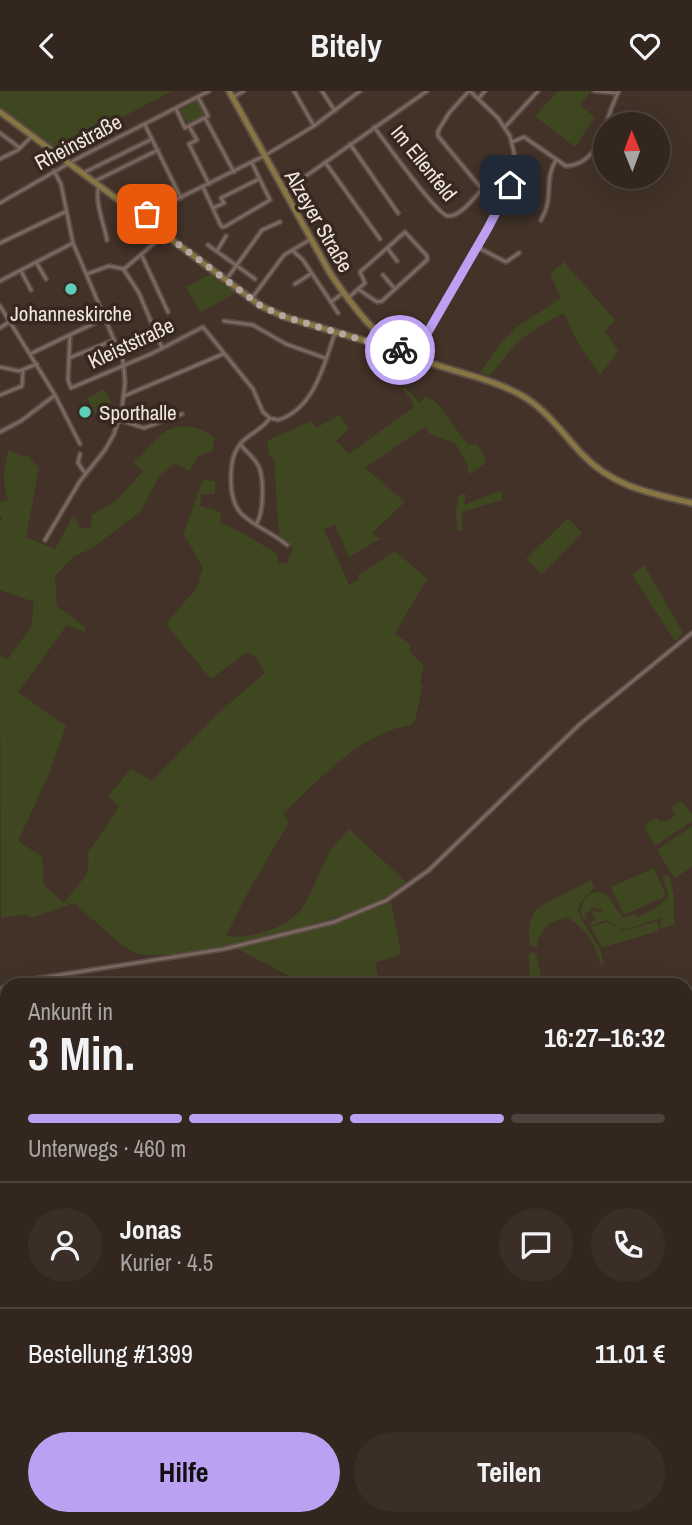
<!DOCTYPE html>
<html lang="de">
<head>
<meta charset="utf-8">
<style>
  body { margin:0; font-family:"Archivo Narrow",sans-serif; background:#3a2e27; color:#f1f3f6; height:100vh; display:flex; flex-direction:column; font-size:26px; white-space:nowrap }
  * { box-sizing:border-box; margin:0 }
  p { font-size:23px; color:#a8a5a4 }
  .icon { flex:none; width:38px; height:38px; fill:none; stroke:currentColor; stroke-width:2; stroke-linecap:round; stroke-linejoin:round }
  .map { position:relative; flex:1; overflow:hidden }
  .drawer { position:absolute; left:0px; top:887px; width:693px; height:548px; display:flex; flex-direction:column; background:#32261e; border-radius:21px 21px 0 0; box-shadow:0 7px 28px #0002,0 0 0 2px #4d433c }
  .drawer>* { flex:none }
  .needle { width:46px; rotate:359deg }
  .controls { position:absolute; left:593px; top:21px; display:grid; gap:14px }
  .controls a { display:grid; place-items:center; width:77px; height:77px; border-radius:50%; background:#32261e; box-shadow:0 7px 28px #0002,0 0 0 2px #4d433c; font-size:35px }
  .pin { position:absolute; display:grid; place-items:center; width:60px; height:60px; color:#fff; margin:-30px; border-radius:14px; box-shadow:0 4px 10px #0006 }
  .courier { position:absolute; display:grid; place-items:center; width:70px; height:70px; margin:-35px; border:5px solid #bca0f2; border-radius:50%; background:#fff; color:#222; box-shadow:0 2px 9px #0007 }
  .head em { font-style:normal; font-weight:700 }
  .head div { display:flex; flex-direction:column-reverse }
  .head { display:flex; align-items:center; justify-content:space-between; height:119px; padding:0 28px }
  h1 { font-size:46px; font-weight:700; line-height:52px }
  .bar { display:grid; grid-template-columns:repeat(4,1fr); gap:10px 7px; align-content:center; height:84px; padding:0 28px }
  .bar i { height:9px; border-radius:5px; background:#4d433c }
  .bar .active { background:#bca0f2 }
  .bar p { grid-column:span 4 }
  .line { display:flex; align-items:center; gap:18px; padding:0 28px; border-top:2px solid #4d433c }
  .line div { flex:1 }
  .round { display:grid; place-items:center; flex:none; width:74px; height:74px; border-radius:37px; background:#3a2e27 }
  .primary-button { display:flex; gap:14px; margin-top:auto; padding:14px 28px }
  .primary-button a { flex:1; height:80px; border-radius:42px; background:#bca0f2; color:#111; font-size:28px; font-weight:700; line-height:80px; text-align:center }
  .primary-button a+a { background:#3a2e27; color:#f1f3f6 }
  header { display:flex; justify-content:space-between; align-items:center; height:91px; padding:0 28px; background:#32261e; font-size:32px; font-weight:700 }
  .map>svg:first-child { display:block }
  .green { fill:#3f4720 }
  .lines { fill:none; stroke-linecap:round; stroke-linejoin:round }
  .street-casing { stroke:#5c4e47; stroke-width:6 }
  .secondary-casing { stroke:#5c4e47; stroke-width:9 }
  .street { stroke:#7c695f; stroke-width:2.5 }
  .secondary { stroke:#877642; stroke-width:5 }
  .done { stroke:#b4a7a0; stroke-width:7; stroke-dasharray:0 12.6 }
  .route { stroke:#bca0f2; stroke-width:9 }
  .poi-dot { fill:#5dceb9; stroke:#37281f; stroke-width:2.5 }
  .labels { text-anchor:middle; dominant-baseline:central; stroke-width:7; stroke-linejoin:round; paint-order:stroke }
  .street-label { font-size:21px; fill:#f1e6e0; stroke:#37281f }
  .poi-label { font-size:21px; fill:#f1e6e0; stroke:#37281f }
</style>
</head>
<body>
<header><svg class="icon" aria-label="back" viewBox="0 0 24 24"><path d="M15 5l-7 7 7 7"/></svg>Bitely<svg class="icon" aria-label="heart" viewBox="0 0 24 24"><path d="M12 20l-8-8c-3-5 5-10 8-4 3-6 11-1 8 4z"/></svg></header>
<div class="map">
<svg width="692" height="1434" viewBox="0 0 692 1434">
  <rect width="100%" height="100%" fill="#423228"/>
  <g class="green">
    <path d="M0,0H172L58,60L0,17Z"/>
    <path d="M558,0H591L580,14L595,26L575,56L535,25Z"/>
    <path d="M198,9L206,24L188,33L180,19Z"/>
    <path d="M564,171L615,229L605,240L618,260L600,284L578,252L564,222C526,241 516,251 490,285L480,281L505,247L517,236L561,207L550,183Z"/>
    <path d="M210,183L236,202L201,221L186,196Z"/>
    <path d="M405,296L419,312L426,305L436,311L468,354H478L487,371L468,384V374L455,352L429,343L427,337H423L365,377L405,411L372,442L380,448L349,466L335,434L324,438L349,494L359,488L358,484L395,460L427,488L395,542L411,554L409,560L424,575L420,592L423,595L415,629L411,634C362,641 317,690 283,723L289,731L248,801L226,845C239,847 250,845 263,841C307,829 307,805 326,768C331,757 341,747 349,738L407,792C399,797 390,804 380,809C341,830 176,874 136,862C123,858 88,823 74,812L31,827L26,823L1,827L0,565L8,568L31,536L34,511L0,499V432L2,426L0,425V411L8,409C1,390 5,377 9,358L21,365L27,364L39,377L26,446L55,458L73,425L76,427L79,437H91L92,424L117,409L143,380L133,370C147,362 150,352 162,343C177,331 201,335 215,347L212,360L198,365L189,380L175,372L158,387L141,420L91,458L74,465L55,485L57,515L86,537L84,541L67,534L18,601L66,635L48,685L18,750L42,766L44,794L64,812L87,783L89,773L87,762L108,733L119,715L109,706V704L131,678L152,690L215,625L265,582L256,566L247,561L211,588L166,533L198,495L203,477C195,465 192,454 183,444L203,388L215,391V403H201L200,415L221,421L220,432L239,440L276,462L278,472H287L293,457L279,444L274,367L269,364L267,350L311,330L316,337L339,324L349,338L336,350L349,363L415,315L410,306L402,298Z"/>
    <path d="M104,298L112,313L95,322L87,307Z"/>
    <path d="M499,400L502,403V409L462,421V440H457L456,419L459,404L466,403L464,414Z"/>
    <path d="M568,427L582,442L542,483L526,468Z"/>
    <path d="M644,474L683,542L675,550L632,484Z"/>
    <path d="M681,710L692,723V730L657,754H654L644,735L657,726L659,730H668L675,724L672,716Z"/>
    <path d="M692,735V775L675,788L657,759Z"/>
    <path d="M654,777L666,805L624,824L611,796Z"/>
    <path d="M669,783L674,805V834L660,838L661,827L627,838H620L606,829L590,835L589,833L596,828L592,821L594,819L601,822L602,819L591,816V820L585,823L588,829L583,828C575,812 593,794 606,804C613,810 617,821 624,827L634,823L637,826L654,818L668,807C669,799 663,793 663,785Z"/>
    <path d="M591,789L594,797L580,812L578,820L582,830L600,858L604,874H601C596,853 586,838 567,826C549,831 540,836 537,856L531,855C527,842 529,825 539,816Z"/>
    <path d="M391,811L401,863L375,872L380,894H298L299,890L236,857L333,833Z"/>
    <path d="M659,830L658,840L608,855L602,856L591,836L607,831L623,840Z"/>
    <path d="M532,861L536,863L543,894H530L529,865Z"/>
    <path d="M7,898V1052H0V901Z"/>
    <path d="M0,1098L7,1106V1231L0,1223Z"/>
    <path d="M692,1214V1434H0V1234H7V1428H686V1216Z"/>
  </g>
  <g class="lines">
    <defs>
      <g id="street">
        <path d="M294,0L314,35"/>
        <path d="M322,0L335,20"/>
        <path d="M469,0L449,22L438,40V45L481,97L503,110"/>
        <path d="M594,0L617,2"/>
        <path d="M233,6L244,0"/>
        <path d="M478,8L485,0"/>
        <path d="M176,18L185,37L208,25L198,6"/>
        <path d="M205,27L234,81"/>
        <path d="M145,34L181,107"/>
        <path d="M189,35L197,49L189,53L209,93"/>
        <path d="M374,36C385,50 436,123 448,125C460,126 475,106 482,98"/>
        <path d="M505,36L538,0"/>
        <path d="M0,42L20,57"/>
        <path d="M512,51L524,46L566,75C603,73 604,26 619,0"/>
        <path d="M350,53L398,122"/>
        <path d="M0,68L18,59L31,46"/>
        <path d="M325,71L380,148"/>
        <path d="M83,82L152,48"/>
        <path d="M95,90L158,59"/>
        <path d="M99,94C94,111 104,132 107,149"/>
        <path d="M203,96L220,133L222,136L226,135L270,109L252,72"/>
        <path d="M286,99L427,0"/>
        <path d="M0,112L82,65L209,0"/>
        <path d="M213,117L224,112L221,107L259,88"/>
        <path d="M144,127L153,120L264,65L314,35L360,0"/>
        <path d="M541,129C555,106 543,90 556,69"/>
        <path d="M0,152L65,121"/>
        <path d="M208,154L255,188"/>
        <path d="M477,156L506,171L519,162"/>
        <path d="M388,158L397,170"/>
        <path d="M292,159L303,169L331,211L343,202"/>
        <path d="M217,160L226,145"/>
        <path d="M142,165L168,221"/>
        <path d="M36,171L46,188"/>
        <path d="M124,179L139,202L162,257"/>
        <path d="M21,180L31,199"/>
        <path d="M87,183L109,175L124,178L165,143"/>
        <path d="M383,184L395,198"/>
        <path d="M226,189L262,139L280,131"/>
        <path d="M0,190L73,152"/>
        <path d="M295,193L312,182"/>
        <path d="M252,207L284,164L311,148"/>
        <path d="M348,207C354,202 359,197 365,192L360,181L405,141L427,165V169L382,210L377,211L358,198"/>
        <path d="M331,211L338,222"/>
        <path d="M0,215L55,304L80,353"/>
        <path d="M224,230L253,234L286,253L325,267"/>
        <path d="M0,237L9,231"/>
        <path d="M70,244L68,289L71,297L153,262L203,236L253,298L263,321L270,327L278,329C314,318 324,274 335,242"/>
        <path d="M30,263L105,227"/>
        <path d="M414,265L488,137L512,88L514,62L510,45L498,27L470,0"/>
        <path d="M69,267L114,249"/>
        <path d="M0,276L19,280L37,273"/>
        <path d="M0,304L22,295L23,280"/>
        <path d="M124,305L223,263"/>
        <path d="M270,327C263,338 250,342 241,352C232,363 231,375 231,388C230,432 258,430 287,454"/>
        <path d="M119,329L144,337L182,323"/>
        <path d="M0,341L21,330L55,304"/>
        <path d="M241,354C246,361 255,367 259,376C264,388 264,423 256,433"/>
        <path d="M80,363L78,372L85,382"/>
        <path d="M45,449L80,390L105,359L114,343L122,318L125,291L123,270L73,152L61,93L54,80"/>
        <path d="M10,894L34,888L224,858L334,831L387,809L429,779L580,633L692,542"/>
        <path d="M0,898L7,895"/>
      </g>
      <g id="secondary">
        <path d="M229,0L330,182C346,206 372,242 397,257C436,280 487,283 526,307C549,322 564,344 582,363C613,396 650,402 692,412"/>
        <path d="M0,21L261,215L285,226L366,250L377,252L385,249"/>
      </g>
    </defs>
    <use href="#street" class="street-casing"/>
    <use href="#secondary" class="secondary-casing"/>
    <use href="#street" class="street"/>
    <use href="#secondary" class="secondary"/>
  </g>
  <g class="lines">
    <path class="done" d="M147,123L143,127L261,215L285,226L366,250L377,252L385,249L400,259"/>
    <path class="route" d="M400,259L414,265L488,137L510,94"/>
  </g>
  <g class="poi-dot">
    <circle cx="71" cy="198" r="7"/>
    <circle cx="85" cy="321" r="7"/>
  </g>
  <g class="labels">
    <g class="street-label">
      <text transform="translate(78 51) rotate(-28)">Rheinstraße</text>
      <text transform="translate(424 72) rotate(51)">Im Ellenfeld</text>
      <text transform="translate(319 130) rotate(60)">Alzeyer Straße</text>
      <text transform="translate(131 252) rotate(-25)">Kleiststraße</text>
    </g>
    <g class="poi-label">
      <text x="71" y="222">Johanneskirche</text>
      <text x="99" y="321" text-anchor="start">Sporthalle</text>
    </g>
  </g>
</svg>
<div class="controls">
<a><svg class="needle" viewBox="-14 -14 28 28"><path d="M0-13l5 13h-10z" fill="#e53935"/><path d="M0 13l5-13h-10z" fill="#a8a5a4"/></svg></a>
</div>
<div class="pin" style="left:147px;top:123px;background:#ea580c"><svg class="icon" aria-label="bag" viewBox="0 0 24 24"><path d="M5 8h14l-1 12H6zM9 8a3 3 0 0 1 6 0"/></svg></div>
<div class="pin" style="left:510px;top:94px;background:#1f2937"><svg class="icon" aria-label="home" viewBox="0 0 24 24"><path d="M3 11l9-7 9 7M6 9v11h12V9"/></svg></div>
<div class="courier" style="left:400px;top:259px"><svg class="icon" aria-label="bike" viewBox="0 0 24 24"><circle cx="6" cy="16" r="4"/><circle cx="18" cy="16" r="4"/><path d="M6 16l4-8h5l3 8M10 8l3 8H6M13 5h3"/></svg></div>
<section class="drawer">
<div class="head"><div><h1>3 Min.</h1><p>Ankunft in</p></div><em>16:27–16:32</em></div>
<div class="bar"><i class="active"></i><i class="active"></i><i class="active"></i><i></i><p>Unterwegs · 460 m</p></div>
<div class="line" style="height:126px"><a class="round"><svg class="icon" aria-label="person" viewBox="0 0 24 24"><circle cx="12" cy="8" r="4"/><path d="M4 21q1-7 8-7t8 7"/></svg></a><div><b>Jonas</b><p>Kurier · 4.5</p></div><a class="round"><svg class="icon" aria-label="chat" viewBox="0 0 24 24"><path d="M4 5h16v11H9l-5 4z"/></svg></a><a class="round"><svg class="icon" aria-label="phone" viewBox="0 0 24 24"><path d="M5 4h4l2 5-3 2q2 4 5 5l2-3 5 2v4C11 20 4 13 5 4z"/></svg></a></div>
<div class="line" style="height:91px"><div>Bestellung #1399</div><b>11.01 €</b></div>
<div class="primary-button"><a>Hilfe</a><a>Teilen</a></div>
</section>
</div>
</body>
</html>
